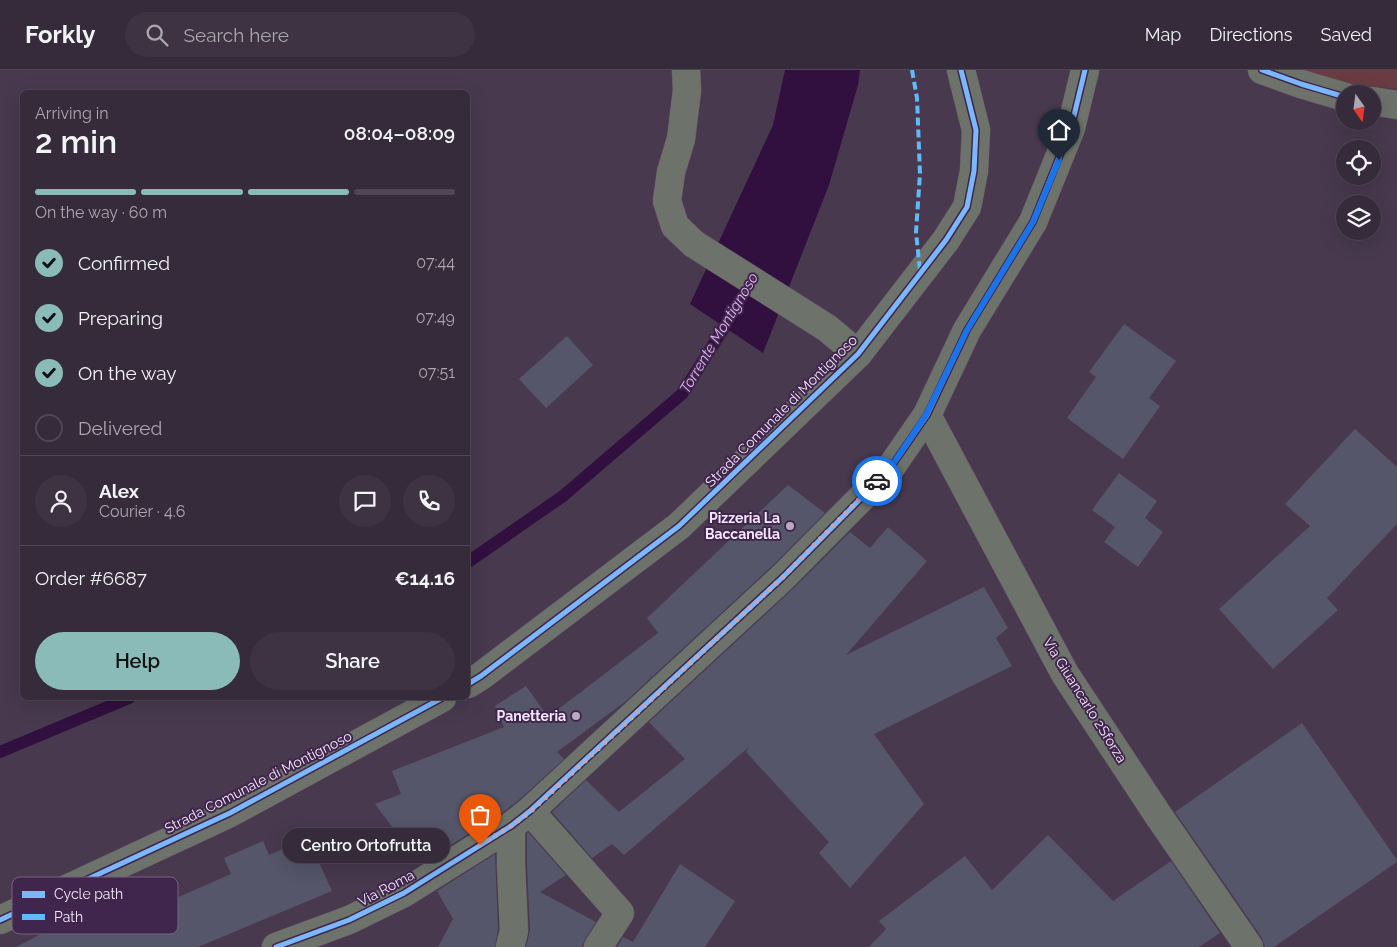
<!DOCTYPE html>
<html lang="en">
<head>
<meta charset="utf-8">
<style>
  body { margin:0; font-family:Raleway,sans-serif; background:#3d3342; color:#f1f3f6; height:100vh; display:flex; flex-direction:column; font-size:19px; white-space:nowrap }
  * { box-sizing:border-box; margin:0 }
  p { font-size:16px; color:#aaa7af }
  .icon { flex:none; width:28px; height:28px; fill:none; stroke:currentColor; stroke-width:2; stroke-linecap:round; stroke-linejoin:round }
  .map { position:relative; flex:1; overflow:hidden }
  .drawer { position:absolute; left:20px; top:20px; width:450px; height:610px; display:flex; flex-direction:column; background:#362b3a; border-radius:8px; box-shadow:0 5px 20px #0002,0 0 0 1px #504754 }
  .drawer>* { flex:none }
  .needle { width:32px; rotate:166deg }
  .buttons { position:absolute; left:1336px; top:15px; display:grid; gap:10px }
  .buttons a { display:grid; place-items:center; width:45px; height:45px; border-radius:50%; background:#362b3a; box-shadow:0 5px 20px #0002,0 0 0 1px #504754; font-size:25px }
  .pin { position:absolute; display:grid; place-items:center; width:42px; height:42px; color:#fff; margin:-51px -21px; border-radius:50% 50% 50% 0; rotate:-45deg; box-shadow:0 0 5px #0007 }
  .pin .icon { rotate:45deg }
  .courier { position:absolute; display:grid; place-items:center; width:50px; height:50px; margin:-25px; border:4px solid #1a73e8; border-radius:50%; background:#fff; color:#222; box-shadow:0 1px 6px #0007 }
  .bubble { position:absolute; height:35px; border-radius:18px; background:#362b3a; box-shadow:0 5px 20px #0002,0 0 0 1px #504754; font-size:16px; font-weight:600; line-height:35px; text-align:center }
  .summary em { font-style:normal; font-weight:600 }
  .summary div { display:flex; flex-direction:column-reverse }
  .summary { display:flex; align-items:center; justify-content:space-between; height:85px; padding:0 15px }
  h1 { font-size:32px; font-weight:600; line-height:38px }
  .bar { display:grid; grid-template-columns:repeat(4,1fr); gap:8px 5px; align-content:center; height:60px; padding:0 15px }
  .bar i { height:6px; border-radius:4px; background:#504754 }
  .bar .selected { background:#8bbbb9 }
  .bar p { grid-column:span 4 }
  .line { display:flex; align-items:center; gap:12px; padding:0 15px; border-top:1px solid #504754 }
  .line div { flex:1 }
  .round { display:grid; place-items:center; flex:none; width:52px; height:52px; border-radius:26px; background:#3d3342 }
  ol { padding:0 15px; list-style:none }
  li { display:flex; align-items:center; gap:15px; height:55px }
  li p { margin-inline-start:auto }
  li .icon { padding:5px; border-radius:50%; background:#8bbbb9; color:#111; stroke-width:4 }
  li:last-child { color:#aaa7af }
  li i { width:28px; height:28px; border:2px solid #504754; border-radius:50% }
  .action { display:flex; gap:10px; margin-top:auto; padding:10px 15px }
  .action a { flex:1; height:58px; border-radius:30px; background:#8bbbb9; color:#111; font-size:20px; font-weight:600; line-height:58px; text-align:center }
  .action a+a { background:#3d3342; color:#f1f3f6 }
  header { display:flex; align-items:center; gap:30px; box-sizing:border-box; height:70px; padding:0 25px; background:#362b3a; border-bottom:1px solid #504754 }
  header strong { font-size:24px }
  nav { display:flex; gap:28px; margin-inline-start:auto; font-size:18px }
  .search { width:350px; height:45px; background:#3d3342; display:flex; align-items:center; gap:12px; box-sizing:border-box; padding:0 18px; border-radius:28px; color:#aaa7af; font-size:19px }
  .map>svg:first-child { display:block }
  .green { fill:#683c42 }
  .water { fill:#310f3f }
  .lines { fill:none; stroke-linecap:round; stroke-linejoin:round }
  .stream { stroke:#310f3f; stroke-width:12 }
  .building { fill:#56566a }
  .minor-casing { stroke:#635768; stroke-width:29 }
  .minor { stroke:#6d736a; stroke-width:28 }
  .quiet { stroke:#60bafa; stroke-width:4; stroke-dasharray:8 4; stroke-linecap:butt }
  .cycleway-casing { stroke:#40264c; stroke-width:8 }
  .cycleway { stroke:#7ab7fb; stroke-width:5 }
  .done { stroke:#b8abbf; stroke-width:5; stroke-dasharray:0 9 }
  .route { stroke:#1a73e8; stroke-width:6 }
  .poi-dot { fill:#b8abbf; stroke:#40264c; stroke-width:2 }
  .labels { text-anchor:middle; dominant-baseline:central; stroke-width:4; stroke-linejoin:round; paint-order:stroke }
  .street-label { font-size:14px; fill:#f5e8fc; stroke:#40264c }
  .poi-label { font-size:14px; font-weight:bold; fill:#f5e8fc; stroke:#40264c; text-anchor:end }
  .water-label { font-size:15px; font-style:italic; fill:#e1b5f6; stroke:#40264c }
  .key { fill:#40264c; stroke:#766081; stroke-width:1 }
  .key-label { font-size:14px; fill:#f5e8fc }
</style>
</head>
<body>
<header>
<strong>Forkly</strong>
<div class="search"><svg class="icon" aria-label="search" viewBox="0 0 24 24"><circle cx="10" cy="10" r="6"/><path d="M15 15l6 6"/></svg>Search here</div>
<nav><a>Map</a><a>Directions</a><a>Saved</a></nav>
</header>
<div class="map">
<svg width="1397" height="877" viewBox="0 0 1397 877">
  <rect width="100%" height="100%" fill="#48394e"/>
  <path class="green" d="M1289,0H1397V19L1315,11Z"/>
  <path class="water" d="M785,0H860L858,15L829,115L763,283L690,234L773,55Z"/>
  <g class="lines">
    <g class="stream">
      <path d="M468,492L563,426L682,324L734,242"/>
      <path d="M0,682L129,628"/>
    </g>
  </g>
  <g class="building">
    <path d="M1124,254L1176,291L1149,328L1160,336L1123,389L1067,348L1096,307L1089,302Z"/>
    <path d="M567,266L593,295L546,338L519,309Z"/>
    <path d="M1355,359L1397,397V454L1327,528L1338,540L1273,599L1219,539L1310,456L1285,434Z"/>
    <path d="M1119,403L1157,431L1145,448L1163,462L1138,497L1104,472L1115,457L1092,440Z"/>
    <path d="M788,415L825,443L772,496L626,631L557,682L564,689L520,729L502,743L420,794L375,734L401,724L392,701L504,657L495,636L526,616L548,647L658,563L647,548Z"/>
    <path d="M888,457L927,491L846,585L984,517L1008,558L996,568L1012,596L874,664L924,734L850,818L819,783L829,772L746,682L749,677L624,785L612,774L592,788L552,742L586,710L619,742L685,689L649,652L794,518L850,462L870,478Z"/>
    <path d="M1302,653L1397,790V792L1274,877H1265L1262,868L1175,742Z"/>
    <path d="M528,762L566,805L540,822L596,852L585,869L582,877H526L530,860L527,795V764Z"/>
    <path d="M1048,765L1113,831L1171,791L1220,863L1199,877H869L886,859L879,851L965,786L992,820Z"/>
    <path d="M308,768L332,821L198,877H16L98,835L108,858L231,804L224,788L263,771L269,785Z"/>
    <path d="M495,784L498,859L495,877H438L453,849L437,821Z"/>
    <path d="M680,794L735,831L705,877H617L623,867L633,872Z"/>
  </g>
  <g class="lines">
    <defs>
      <g id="minor">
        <path d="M686,0L687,20L681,69L671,102L667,131L675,156L694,174L827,258L858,284"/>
        <path d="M1262,0L1301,14L1345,27"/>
        <path d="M1372,31L1397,35"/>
        <path d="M927,345L1065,604L1158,745L1249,877"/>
        <path d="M468,614L481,606L679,456L858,284L946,170L967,137L974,101L976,60L961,0"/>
        <path d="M530,741L620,843L598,877"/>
        <path d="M0,850L230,743L442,628"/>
        <path d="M276,877L349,850L404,823L511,756L530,741L783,507L889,400L927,345L967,260L1033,152L1071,58L1085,0"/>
        <path d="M510,877L514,861L511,795V756"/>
      </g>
    </defs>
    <use href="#minor" class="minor-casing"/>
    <use href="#minor" class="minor"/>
    <path class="quiet" d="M912,0L917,28L920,104L916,162L920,201"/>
    <defs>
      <g id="cycleway">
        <path d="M1262,0L1301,14L1345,27"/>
        <path d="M468,614L481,606L679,456L858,284L946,170L967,137L974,101L976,60L961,0"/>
        <path d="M0,850L230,743L442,628"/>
        <path d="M276,877L349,850L404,823L511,756L530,741L783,507L889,400L927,345L967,260L1033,152L1071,58L1085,0"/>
      </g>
    </defs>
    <use href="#cycleway" class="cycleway-casing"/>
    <use href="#cycleway" class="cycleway"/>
  </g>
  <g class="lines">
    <path class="done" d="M480,775L511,756L530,742L783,507L877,411"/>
    <path class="route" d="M877,411L889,400L926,345L967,260L1033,152L1059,90"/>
  </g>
  <g class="poi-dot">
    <circle cx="790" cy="456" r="5"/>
    <circle cx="576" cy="646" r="5"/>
  </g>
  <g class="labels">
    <g class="street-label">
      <text transform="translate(781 341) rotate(-45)">Strada Comunale di Montignoso</text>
      <text transform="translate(1085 630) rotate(58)">Via Giuancarlo 2Sforza</text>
      <text transform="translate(258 712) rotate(-27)">Strada Comunale di Montignoso</text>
      <text transform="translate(386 818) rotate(-28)">Via Roma</text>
    </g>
    <g class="poi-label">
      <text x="780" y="448">Pizzeria La<tspan x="780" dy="16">Baccanella</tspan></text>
      <text x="566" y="646">Panetteria</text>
    </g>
    <g class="water-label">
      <text transform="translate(719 263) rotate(-59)">Torrente Montignoso</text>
    </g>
  </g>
  <rect x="12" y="807" width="166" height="57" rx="8" class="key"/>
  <rect x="22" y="821" width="23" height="7" fill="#7ab7fb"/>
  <rect x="22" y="844" width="23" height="6" fill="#60bafa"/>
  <g class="key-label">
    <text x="54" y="829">Cycle path</text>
    <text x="54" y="852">Path</text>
  </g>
</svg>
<div class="buttons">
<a><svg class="needle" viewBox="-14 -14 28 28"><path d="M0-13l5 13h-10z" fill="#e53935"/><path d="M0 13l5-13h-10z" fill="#aaa7af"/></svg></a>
<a><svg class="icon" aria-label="locate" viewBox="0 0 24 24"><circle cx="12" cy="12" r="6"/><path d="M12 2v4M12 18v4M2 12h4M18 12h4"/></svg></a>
<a><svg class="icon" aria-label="layers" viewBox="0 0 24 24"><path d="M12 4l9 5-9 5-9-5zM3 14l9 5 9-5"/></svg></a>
</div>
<div class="pin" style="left:480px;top:775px;background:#ea580c"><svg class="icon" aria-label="bag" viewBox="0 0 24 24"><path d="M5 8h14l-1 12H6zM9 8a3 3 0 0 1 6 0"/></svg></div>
<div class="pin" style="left:1059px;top:90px;background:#1f2937"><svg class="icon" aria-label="home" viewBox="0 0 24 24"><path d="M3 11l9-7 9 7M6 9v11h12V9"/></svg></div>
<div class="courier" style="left:877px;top:411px"><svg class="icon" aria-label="car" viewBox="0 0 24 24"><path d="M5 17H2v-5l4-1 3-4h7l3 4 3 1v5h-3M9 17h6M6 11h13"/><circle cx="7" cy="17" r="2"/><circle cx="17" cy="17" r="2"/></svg></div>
<div class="bubble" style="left:282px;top:758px;width:168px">Centro Ortofrutta</div>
<section class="drawer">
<div class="summary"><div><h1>2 min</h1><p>Arriving in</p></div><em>08:04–08:09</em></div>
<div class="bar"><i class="selected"></i><i class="selected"></i><i class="selected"></i><i></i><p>On the way · 60 m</p></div>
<ol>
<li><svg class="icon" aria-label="check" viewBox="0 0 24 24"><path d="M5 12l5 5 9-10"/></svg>Confirmed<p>07:44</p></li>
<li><svg class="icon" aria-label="check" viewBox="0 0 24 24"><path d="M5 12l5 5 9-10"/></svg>Preparing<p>07:49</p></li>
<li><svg class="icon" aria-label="check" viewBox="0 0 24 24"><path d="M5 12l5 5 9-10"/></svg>On the way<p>07:51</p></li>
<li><i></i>Delivered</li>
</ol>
<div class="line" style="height:90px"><a class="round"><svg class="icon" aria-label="person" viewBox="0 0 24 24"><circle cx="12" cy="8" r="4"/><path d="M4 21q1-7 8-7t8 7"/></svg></a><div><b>Alex</b><p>Courier · 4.6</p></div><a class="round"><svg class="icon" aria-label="chat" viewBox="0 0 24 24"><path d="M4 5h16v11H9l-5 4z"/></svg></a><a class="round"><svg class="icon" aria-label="phone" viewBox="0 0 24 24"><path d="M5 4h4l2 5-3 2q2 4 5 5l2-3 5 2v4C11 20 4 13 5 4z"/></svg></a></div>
<div class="line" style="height:65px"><div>Order #6687</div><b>€14.16</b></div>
<div class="action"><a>Help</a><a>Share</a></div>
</section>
</div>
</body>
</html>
